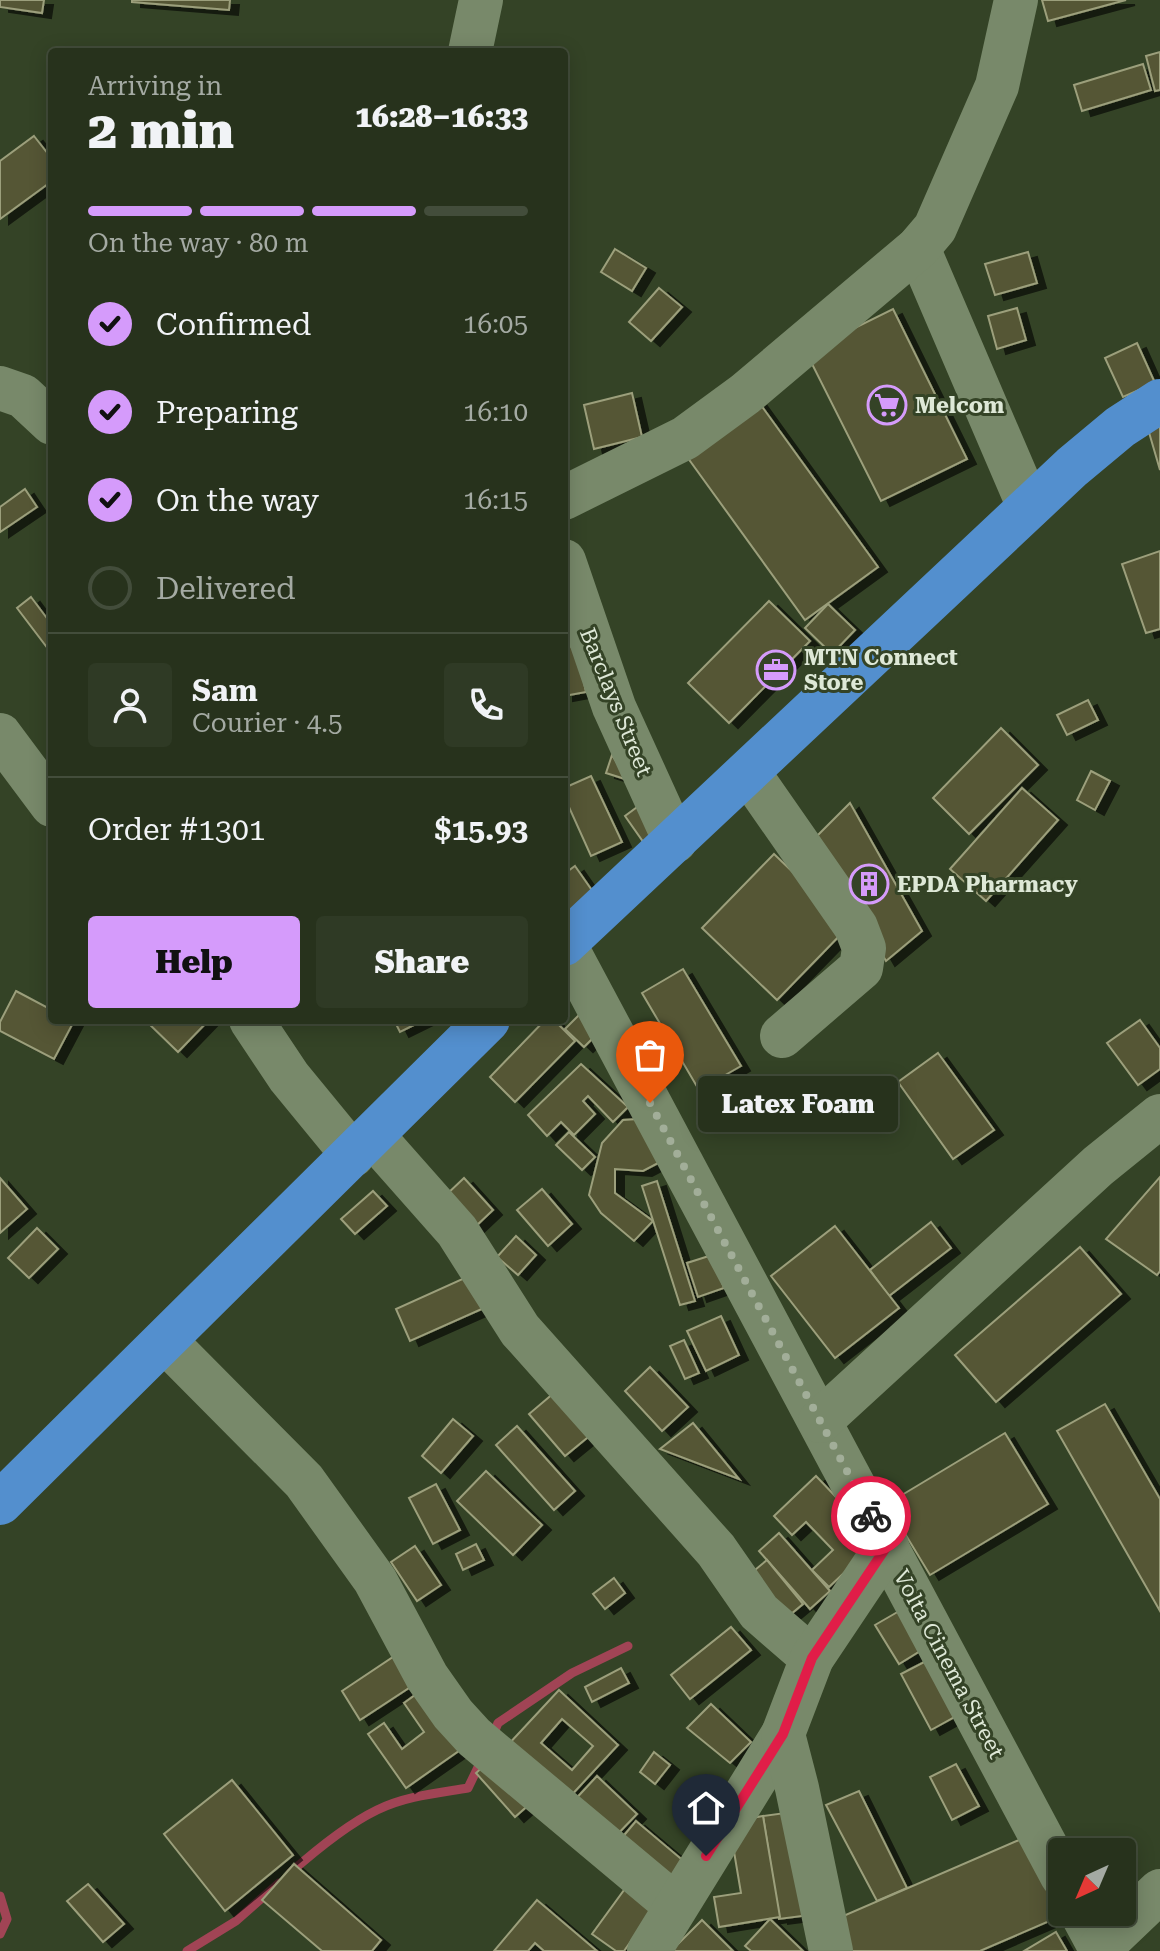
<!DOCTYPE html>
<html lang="en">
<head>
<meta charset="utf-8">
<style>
  body { margin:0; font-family:"Roboto Serif",serif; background:#2f3a25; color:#f1f3f6; height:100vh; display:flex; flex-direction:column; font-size:30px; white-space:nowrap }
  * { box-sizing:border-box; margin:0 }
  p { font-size:26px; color:#a4aaa3 }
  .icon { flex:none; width:44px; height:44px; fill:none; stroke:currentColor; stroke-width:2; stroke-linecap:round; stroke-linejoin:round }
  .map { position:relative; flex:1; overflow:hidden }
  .panel { position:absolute; left:48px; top:48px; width:520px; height:976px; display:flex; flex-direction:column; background:#27321c; border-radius:8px; box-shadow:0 4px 20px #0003,0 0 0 2px #434d3b }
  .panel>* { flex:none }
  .needle { width:52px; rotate:224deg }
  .controls { position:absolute; left:1048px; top:1838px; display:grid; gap:16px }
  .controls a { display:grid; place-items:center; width:88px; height:88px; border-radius:8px; background:#27321c; box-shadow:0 4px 20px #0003,0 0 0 2px #434d3b; font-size:40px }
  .pin { position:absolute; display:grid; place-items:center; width:68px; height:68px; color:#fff; margin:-82px -34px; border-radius:50% 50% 50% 0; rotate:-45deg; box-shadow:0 0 8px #0007 }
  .pin .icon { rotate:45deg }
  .courier { position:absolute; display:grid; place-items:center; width:80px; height:80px; margin:-40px; border:6px solid #e11d48; border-radius:50%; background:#fff; color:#222; box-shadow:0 2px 10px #0007 }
  .bubble { position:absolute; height:56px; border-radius:8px; background:#27321c; box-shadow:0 4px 20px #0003,0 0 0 2px #434d3b; font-size:26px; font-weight:800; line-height:56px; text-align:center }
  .summary em { font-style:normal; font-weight:800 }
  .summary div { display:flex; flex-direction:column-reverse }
  .summary { display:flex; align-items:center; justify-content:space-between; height:136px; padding:0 40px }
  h1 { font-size:52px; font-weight:800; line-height:60px }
  .bar { display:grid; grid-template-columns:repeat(4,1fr); gap:12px 8px; align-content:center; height:96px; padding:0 40px }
  .bar i { height:10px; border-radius:6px; background:#434d3b }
  .bar .current { background:#d59bfb }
  .bar p { grid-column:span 4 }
  .line { display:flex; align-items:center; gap:20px; padding:0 40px; border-top:2px solid #434d3b }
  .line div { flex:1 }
  .round { display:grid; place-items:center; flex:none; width:84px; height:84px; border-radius:8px; background:#2f3a25 }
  ol { padding:0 40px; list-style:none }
  li { display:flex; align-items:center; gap:24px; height:88px }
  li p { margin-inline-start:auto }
  li .icon { padding:8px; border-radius:50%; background:#d59bfb; color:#111; stroke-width:4 }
  li:last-child { color:#a4aaa3 }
  li i { width:44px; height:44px; border:4px solid #434d3b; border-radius:50% }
  .primary-button { display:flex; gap:16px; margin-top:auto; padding:16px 40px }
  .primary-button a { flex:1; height:92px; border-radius:8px; background:#d59bfb; color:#111; font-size:32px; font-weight:800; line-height:92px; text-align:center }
  .primary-button a+a { background:#2f3a25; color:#f1f3f6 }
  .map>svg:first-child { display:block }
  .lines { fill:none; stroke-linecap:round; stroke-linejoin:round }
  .stream { stroke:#a14455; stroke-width:9 }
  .building { fill:#545635; stroke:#9c9f7b; stroke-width:2; fill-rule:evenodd; filter:url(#shadow) }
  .minor { stroke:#78896a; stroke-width:44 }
  .highway { stroke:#538fce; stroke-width:44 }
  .done { stroke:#a2ae99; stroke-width:8; stroke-dasharray:0 14.4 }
  .route { stroke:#e11d48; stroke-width:10 }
  .labels { text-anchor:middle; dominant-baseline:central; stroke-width:6; stroke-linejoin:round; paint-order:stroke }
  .poi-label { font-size:22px; font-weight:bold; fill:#dee8d7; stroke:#344326; text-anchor:start }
  .street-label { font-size:22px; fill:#dee8d7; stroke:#344326 }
</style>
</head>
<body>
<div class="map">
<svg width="1160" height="1951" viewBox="0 0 1160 1951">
  <defs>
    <filter id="shadow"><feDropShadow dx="9" dy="5" stdDeviation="0" flood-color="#0009"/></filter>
  </defs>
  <rect width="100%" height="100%" fill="#344326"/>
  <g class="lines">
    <g class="stream">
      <path d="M493,1735L498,1723L572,1673L628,1646"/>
      <path d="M290,1873C316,1850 346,1825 377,1810C405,1796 438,1793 468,1788L482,1759"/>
      <path d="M0,1896L7,1919L0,1934"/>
      <path d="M187,1951L236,1921L279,1883"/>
    </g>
  </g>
  <g class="building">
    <path d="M0,0H44L42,13L0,7Z"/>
    <path d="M132,0H230L229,10L132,2Z"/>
    <path d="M1042,0H1126L1048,21Z"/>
    <path d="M1160,52V90L1155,91L1146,56Z"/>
    <path d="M1143,64L1151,90L1082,111L1074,85Z"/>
    <path d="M34,136L52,159V181L0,219V161Z"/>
    <path d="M615,249L646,268L632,291L601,272Z"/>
    <path d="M1028,252L1037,283L995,295L985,264Z"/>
    <path d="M659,288L682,307L651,341L629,322Z"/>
    <path d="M1017,308L1026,340L997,349L988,316Z"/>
    <path d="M893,309L967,459L881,501L806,352Z"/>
    <path d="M1137,343L1155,383L1123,397L1105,358Z"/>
    <path d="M632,393L642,437L594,449L584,405Z"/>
    <path d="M758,401L878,567L805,620L685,454Z"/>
    <path d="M1160,425V470L1148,429Z"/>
    <path d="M25,489L37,507L0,532V507Z"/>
    <path d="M1160,551V629L1146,633L1122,564Z"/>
    <path d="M31,597L52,625V654L17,608Z"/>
    <path d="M769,601L810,641L729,723L688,683Z"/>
    <path d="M828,604L855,630L832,654L805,628Z"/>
    <path d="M576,645L586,692L564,696V648Z"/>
    <path d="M1088,700L1098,720L1067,735L1057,715Z"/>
    <path d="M1001,728L1038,765L969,834L933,798Z"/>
    <path d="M612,755L628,780L606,773Z"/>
    <path d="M1091,771L1110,781L1095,810L1077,800Z"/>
    <path d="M591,776L622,842L591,856L564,796V788Z"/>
    <path d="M1022,788L1058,820L986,901L950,869Z"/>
    <path d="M644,802L663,829L644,843L625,816Z"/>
    <path d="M850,803L922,931L886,961L815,838Z"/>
    <path d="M774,854L849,926L777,1000L702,928Z"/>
    <path d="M575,866L598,899L564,923V874Z"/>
    <path d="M683,969L741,1066L699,1090L642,993Z"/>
    <path d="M16,991L52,1010V1020L74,1021L54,1059L0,1031V1022Z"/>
    <path d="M580,1014L599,1032L584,1047L565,1029Z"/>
    <path d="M145,1020H209L178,1052Z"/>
    <path d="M394,1020H424L400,1032Z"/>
    <path d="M545,1020H554L575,1041L515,1102L490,1077Z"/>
    <path d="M1140,1020L1160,1048V1069L1138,1085L1107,1043Z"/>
    <path d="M938,1053L994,1130L953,1159L898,1082Z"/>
    <path d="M581,1064L628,1107L613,1122L588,1096L583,1101L595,1114L574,1135L561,1122L547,1136L528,1115Z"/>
    <path d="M638,1119L662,1161L643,1171L615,1169V1193L653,1221L634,1241L601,1213L589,1195L602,1143L623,1120Z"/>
    <path d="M569,1132L595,1157L582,1170L556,1145Z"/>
    <path d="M1160,1177V1271L1157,1275L1106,1239Z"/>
    <path d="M0,1178L27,1209L0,1233Z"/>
    <path d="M464,1178L493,1210L475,1227L446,1195Z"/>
    <path d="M657,1181L695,1301L680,1305L642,1186Z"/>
    <path d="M542,1189L572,1224L548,1246L517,1210Z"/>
    <path d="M373,1191L387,1206L355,1234L341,1219Z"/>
    <path d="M931,1222L951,1248L889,1296L870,1270Z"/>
    <path d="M835,1226L899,1308L835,1358L771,1276Z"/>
    <path d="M37,1228L58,1249L29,1278L8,1258Z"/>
    <path d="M516,1236L536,1255L518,1275L497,1257Z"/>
    <path d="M1080,1247L1121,1294L996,1402L955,1355Z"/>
    <path d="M712,1255L724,1288L698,1297L687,1263Z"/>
    <path d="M469,1276L484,1308L410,1341L396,1309Z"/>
    <path d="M721,1316L739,1355L706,1371L687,1331Z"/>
    <path d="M684,1340L699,1373L685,1379L670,1346Z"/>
    <path d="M650,1367L688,1407L662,1431L625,1391Z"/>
    <path d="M561,1387L598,1429L565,1456L529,1414Z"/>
    <path d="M1105,1404L1160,1499V1611L1057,1431Z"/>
    <path d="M453,1419L473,1436L441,1473L422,1456Z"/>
    <path d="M693,1423L739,1479L660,1449Z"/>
    <path d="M517,1426L575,1491L554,1510L496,1445Z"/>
    <path d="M1005,1433L1048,1504L930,1575L887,1504Z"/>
    <path d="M486,1471L542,1525L513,1555L457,1501Z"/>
    <path d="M816,1476L878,1541L829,1587L812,1570L833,1550L806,1522L792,1535L774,1516Z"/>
    <path d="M436,1484L460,1530L433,1544L409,1498Z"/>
    <path d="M779,1533L830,1591L810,1609L759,1551Z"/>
    <path d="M476,1544L484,1560L463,1570L456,1554Z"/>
    <path d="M415,1546L441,1585L417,1601L391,1562Z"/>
    <path d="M767,1560L803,1604L779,1624L743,1580Z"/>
    <path d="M614,1578L625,1593L605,1609L593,1594Z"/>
    <path d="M901,1610L925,1648L899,1664L875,1625Z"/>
    <path d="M731,1627L751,1650L690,1699L671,1675Z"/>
    <path d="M396,1655L415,1684L360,1720L342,1691Z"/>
    <path d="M928,1660L958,1715L931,1730L901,1674Z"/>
    <path d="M621,1668L629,1683L592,1702L585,1687Z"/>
    <path d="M422,1690L463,1748L406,1788L368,1734L384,1723L402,1749L424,1732L404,1703Z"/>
    <path d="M559,1690L618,1745L566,1801L506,1747ZM562,1719L593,1746L572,1770L541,1743Z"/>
    <path d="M711,1704L751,1742L730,1763L687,1728Z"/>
    <path d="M654,1752L670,1765L655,1784L640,1772Z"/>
    <path d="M493,1758L532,1802L515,1817L476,1773Z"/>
    <path d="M956,1764L979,1806L952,1820L930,1777Z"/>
    <path d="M597,1776L637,1814L611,1841L571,1804Z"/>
    <path d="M232,1780L293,1855L225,1911L164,1834Z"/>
    <path d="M859,1791L907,1888L877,1901L826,1805Z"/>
    <path d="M785,1813L810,1915L779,1919L763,1816Z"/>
    <path d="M763,1816L780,1917L719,1927L714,1897L741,1893L729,1822Z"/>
    <path d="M636,1821L692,1868L671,1893L615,1846Z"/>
    <path d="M1026,1837L1061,1916L980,1951H848L834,1920Z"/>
    <path d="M294,1864L381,1940L372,1951H322L262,1900Z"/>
    <path d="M88,1884L124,1924L103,1942L67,1901Z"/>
    <path d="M627,1886L655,1907L624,1951H616L592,1934Z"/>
    <path d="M537,1900L597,1951H544L535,1943L528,1951H494Z"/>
    <path d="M770,1919L803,1951H751L745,1946Z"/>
    <path d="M702,1920L733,1951H671Z"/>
    <path d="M1056,1932L1067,1951H1024Z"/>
  </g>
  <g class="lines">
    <g class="minor">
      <path d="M470,52L481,0"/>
      <path d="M918,248L1029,507"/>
      <path d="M0,388L23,396L52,423"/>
      <path d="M564,498L685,438L745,394L918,248L935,228L997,86L1016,0"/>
      <path d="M564,561L614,707L675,841"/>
      <path d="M0,735L52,805"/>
      <path d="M748,772L856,927L864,948L861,968L782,1036"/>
      <path d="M564,943L1062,1876"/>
      <path d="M251,1020L289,1077L353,1155"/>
      <path d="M373,1136L457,1231L520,1330L716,1550L759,1612L812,1658"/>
      <path d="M165,1341L304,1481L375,1580L427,1677L453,1714L474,1737L675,1905"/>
      <path d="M820,1421L1098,1166L1160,1116"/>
      <path d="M1081,1912L1102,1951"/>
      <path d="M1100,1948L1160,1891"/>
      <path d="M649,1951L783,1734"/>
      <path d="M831,1951L797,1788L783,1734L812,1658L887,1546"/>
    </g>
    <g class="highway">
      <path d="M564,944L1072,467L1120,427L1160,401"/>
      <path d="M0,1503L488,1020"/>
    </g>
  </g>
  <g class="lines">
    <path class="done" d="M650,1103L871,1516"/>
    <path class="route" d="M706,1856L783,1734L812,1658L887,1546L871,1516"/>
  </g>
  <defs>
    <symbol id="supermarket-ring" viewBox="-11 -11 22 22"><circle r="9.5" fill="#344326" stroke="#d59bfb" stroke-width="1.5"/><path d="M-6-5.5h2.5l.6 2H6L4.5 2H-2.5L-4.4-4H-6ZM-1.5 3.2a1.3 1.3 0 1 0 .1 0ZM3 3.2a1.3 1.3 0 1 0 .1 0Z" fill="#d59bfb"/></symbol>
    <symbol id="office-ring" viewBox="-11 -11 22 22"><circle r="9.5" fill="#344326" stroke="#d59bfb" stroke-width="1.5"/><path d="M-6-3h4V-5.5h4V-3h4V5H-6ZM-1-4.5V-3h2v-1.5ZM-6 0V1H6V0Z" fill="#d59bfb"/></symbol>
    <symbol id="building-ring" viewBox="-11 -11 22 22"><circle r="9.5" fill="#344326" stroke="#d59bfb" stroke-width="1.5"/><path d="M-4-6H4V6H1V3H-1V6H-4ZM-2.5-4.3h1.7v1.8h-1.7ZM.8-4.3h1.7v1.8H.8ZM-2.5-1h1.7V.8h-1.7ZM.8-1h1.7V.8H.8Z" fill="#d59bfb"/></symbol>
  </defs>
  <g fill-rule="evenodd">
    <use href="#supermarket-ring" x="865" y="383" width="44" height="44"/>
    <use href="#office-ring" x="754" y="648" width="44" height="44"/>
    <use href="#building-ring" x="847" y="862" width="44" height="44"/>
  </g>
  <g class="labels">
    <g class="poi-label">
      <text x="915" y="405">Melcom</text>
      <text x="804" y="657">MTN Connect<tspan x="804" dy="25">Store</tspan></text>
      <text x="897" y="884">EPDA Pharmacy</text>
    </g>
    <g class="street-label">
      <text transform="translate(616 702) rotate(68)">Barclays Street</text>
      <text transform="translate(949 1664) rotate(62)">Volta Cinema Street</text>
    </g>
  </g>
</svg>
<div class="controls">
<a><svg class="needle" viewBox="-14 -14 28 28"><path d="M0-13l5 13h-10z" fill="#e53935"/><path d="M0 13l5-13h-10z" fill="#a4aaa3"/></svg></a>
</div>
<div class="pin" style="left:650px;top:1103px;background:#ea580c"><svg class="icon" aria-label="bag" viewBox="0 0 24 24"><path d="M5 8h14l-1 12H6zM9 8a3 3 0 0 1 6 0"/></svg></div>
<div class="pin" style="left:706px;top:1856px;background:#1f2937"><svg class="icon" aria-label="home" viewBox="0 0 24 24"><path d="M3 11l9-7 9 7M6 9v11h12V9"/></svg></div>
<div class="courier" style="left:871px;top:1516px"><svg class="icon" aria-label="bike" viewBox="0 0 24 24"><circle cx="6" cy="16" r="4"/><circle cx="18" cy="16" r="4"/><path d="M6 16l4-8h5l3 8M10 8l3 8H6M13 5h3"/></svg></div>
<div class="bubble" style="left:698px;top:1076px;width:200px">Latex Foam</div>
<section class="panel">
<div class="summary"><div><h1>2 min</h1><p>Arriving in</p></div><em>16:28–16:33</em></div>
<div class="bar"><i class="current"></i><i class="current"></i><i class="current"></i><i></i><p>On the way · 80 m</p></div>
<ol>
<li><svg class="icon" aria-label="check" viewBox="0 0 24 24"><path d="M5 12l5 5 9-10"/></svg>Confirmed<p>16:05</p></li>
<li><svg class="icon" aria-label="check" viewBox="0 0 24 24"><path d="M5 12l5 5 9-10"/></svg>Preparing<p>16:10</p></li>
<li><svg class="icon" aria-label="check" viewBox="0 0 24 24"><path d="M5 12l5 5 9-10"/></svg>On the way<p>16:15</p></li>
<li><i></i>Delivered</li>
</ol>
<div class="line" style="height:144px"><a class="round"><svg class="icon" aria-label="person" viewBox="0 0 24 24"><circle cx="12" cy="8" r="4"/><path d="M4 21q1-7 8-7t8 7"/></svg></a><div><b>Sam</b><p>Courier · 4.5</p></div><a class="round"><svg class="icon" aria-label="phone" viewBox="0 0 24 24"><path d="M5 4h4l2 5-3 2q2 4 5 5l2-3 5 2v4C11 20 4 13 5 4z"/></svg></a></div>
<div class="line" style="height:104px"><div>Order #1301</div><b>$15.93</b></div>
<div class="primary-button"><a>Help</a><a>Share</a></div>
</section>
</div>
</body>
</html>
